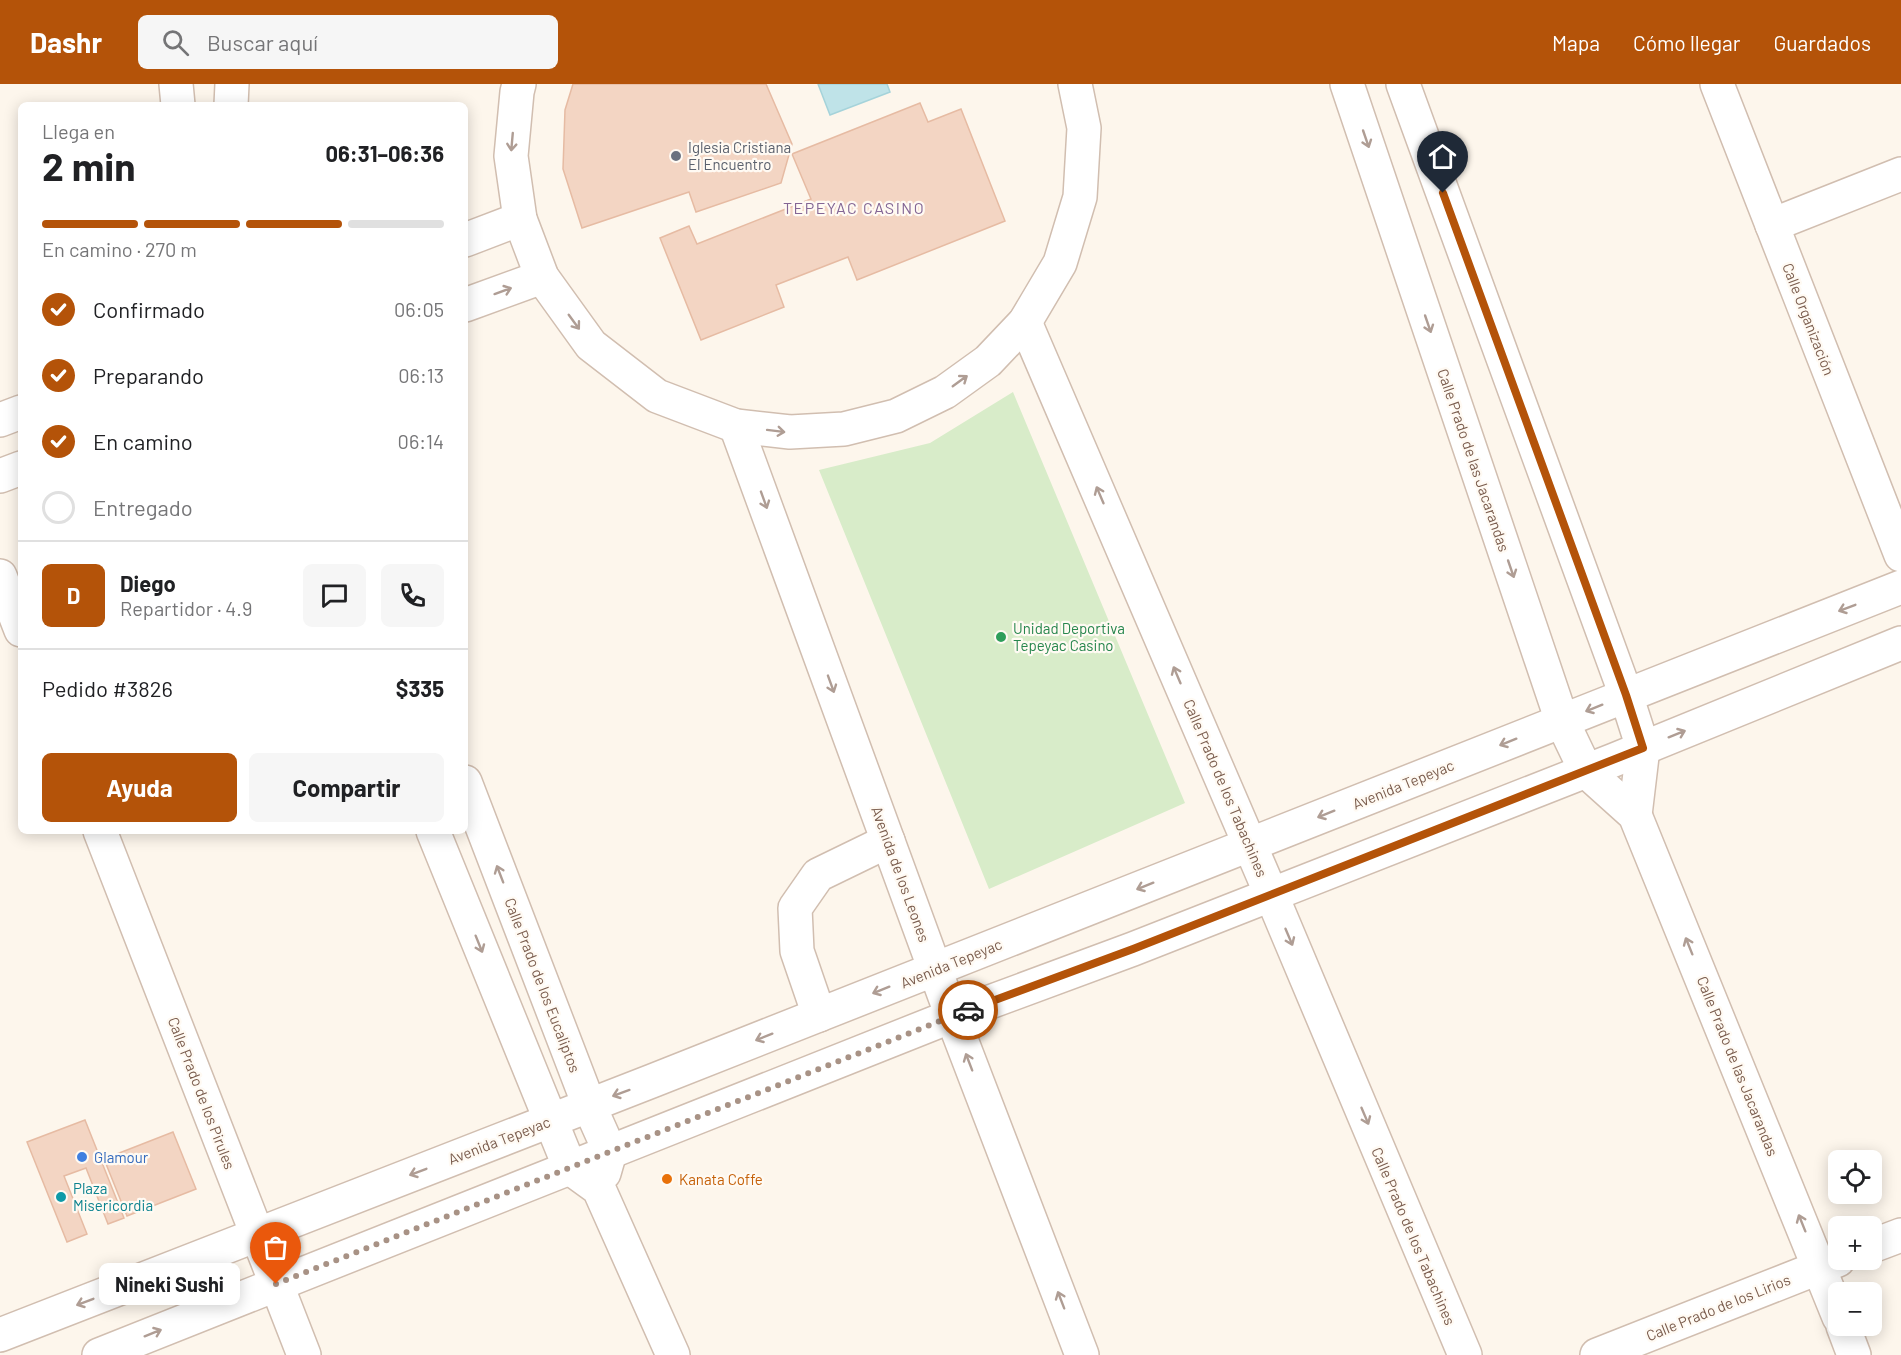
<!DOCTYPE html>
<html lang="es">
<head>
<meta charset="utf-8">
<style>
  body { margin:0; font-family:Barlow,sans-serif; background:#f6f6f6; color:#202124; height:100vh; display:flex; flex-direction:column; font-size:22px; white-space:nowrap }
  * { box-sizing:border-box; margin:0 }
  p { font-size:20px; color:#757577 }
  .icon { flex:none; width:33px; height:33px; fill:none; stroke:currentColor; stroke-width:2; stroke-linecap:round; stroke-linejoin:round }
  .map { position:relative; flex:1; overflow:hidden }
  .sheet { position:absolute; left:18px; top:18px; width:450px; height:732px; display:flex; flex-direction:column; background:#fff; border-radius:9px; box-shadow:0 3px 15px #0003 }
  .sheet>* { flex:none }
  .tools { position:absolute; left:1828px; top:1066px; display:grid; gap:12px }
  .tools a { display:grid; place-items:center; width:54px; height:54px; border-radius:9px; background:#fff; box-shadow:0 3px 15px #0003; font-size:30px }
  .pin { position:absolute; display:grid; place-items:center; width:51px; height:51px; color:#fff; margin:-62px -26px; border-radius:50% 50% 50% 0; rotate:-45deg; box-shadow:0 0 6px #0007 }
  .pin .icon { rotate:45deg }
  .courier { position:absolute; display:grid; place-items:center; width:60px; height:60px; margin:-30px; border:4px solid #b45309; border-radius:50%; background:#fff; color:#222; box-shadow:0 2px 8px #0007 }
  .bubble { position:absolute; height:42px; border-radius:9px; background:#fff; box-shadow:0 3px 15px #0003; font-size:20px; font-weight:700; line-height:42px; text-align:center }
  .headline em { font-style:normal; font-weight:700 }
  .headline div { display:flex; flex-direction:column-reverse }
  .headline { display:flex; align-items:center; justify-content:space-between; height:102px; padding:0 24px }
  h1 { font-size:39px; font-weight:700; line-height:45px }
  .bar { display:grid; grid-template-columns:repeat(4,1fr); gap:9px 6px; align-content:center; height:72px; padding:0 24px }
  .bar i { height:8px; border-radius:4px; background:#e0e0e0 }
  .bar .selected { background:#b45309 }
  .bar p { grid-column:span 4 }
  .line { display:flex; align-items:center; gap:15px; padding:0 24px; border-top:2px solid #e0e0e0 }
  .line div { flex:1 }
  .round { display:grid; place-items:center; flex:none; width:63px; height:63px; border-radius:9px; background:#f6f6f6 }
  ol { padding:0 24px; list-style:none }
  li { display:flex; align-items:center; gap:18px; height:66px }
  li p { margin-inline-start:auto }
  li .icon { padding:6px; border-radius:50%; background:#b45309; color:#fff; stroke-width:4 }
  li:last-child { color:#757577 }
  li i { width:33px; height:33px; border:3px solid #e0e0e0; border-radius:50% }
  .button { display:flex; gap:12px; margin-top:auto; padding:12px 24px }
  .button a { flex:1; height:69px; border-radius:9px; background:#b45309; color:#fff; font-size:24px; font-weight:700; line-height:69px; text-align:center }
  .button a+a { background:#f6f6f6; color:#202124 }
  header { display:flex; align-items:center; gap:36px; box-sizing:border-box; height:84px; padding:0 30px; background:#b45309; color:#fff }
  header strong { font-size:28px }
  nav { display:flex; gap:33px; margin-inline-start:auto; font-size:21px }
  .search { width:420px; height:54px; background:#f6f6f6; display:flex; align-items:center; gap:15px; box-sizing:border-box; padding:0 21px; border-radius:9px; color:#757577; font-size:22px }
  .map>svg:first-child { display:block }
  .green { fill:#d8ecc9 }
  .water { fill:#bfe3e8; stroke:#a5d3da; stroke-width:1.5 }
  .building { fill:#f3d5c3; stroke:#e6bba3; stroke-width:1.5 }
  .lines { fill:none; stroke-linecap:round; stroke-linejoin:round }
  .minor-casing { stroke:#d1beb0; stroke-width:36 }
  .minor { stroke:#fff; stroke-width:33 }
  .oneway { stroke:#af9d94 }
  .done { stroke:#a89285; stroke-width:6; stroke-dasharray:0 10.8 }
  .route { stroke:#b45309; stroke-width:8 }
  .worship-dot { fill:#6b7280; stroke:#fffaf3; stroke-width:2 }
  .leisure-dot { fill:#2e9e5b; stroke:#fffaf3; stroke-width:2 }
  .shop-dot { fill:#3f7fe0; stroke:#fffaf3; stroke-width:2 }
  .food-dot { fill:#e8710a; stroke:#fffaf3; stroke-width:2 }
  .culture-dot { fill:#0f9aa8; stroke:#fffaf3; stroke-width:2 }
  .labels { text-anchor:middle; dominant-baseline:central; stroke-width:4.5; stroke-linejoin:round; paint-order:stroke }
  .worship-label { font-size:15px; fill:#5b616d; stroke:#fffaf3; text-anchor:start }
  .street-label { font-size:15px; fill:#7a5c4d; stroke:#fffaf3 }
  .leisure-label { font-size:15px; fill:#27864d; stroke:#fffaf3; text-anchor:start }
  .shop-label { font-size:15px; fill:#366cbe; stroke:#fffaf3; text-anchor:start }
  .food-label { font-size:15px; fill:#c56008; stroke:#fffaf3; text-anchor:start }
  .culture-label { font-size:15px; fill:#0d838f; stroke:#fffaf3; text-anchor:start }
  .neighbourhood-label { font-size:16px; letter-spacing:1.5px; fill:#846695; stroke:#fffaf3 }
</style>
</head>
<body>
<header>
<strong>Dashr</strong>
<div class="search"><svg class="icon" aria-label="search" viewBox="0 0 24 24"><circle cx="10" cy="10" r="6"/><path d="M15 15l6 6"/></svg>Buscar aquí</div>
<nav><a>Mapa</a><a>Cómo llegar</a><a>Guardados</a></nav>
</header>
<div class="map">
<svg width="1901" height="1271" viewBox="0 0 1901 1271">
  <rect width="100%" height="100%" fill="#fdf6ec"/>
  <path class="green" d="M1013,308L1185,719L989,805L819,386L930,359Z"/>
  <path class="water" d="M818,0H887L890,8L830,31Z"/>
  <g class="building">
    <path d="M573,0H766L792,60L781,99L696,128L689,108L582,144L563,85L565,26Z"/>
    <path d="M920,19L928,38L961,25L1005,137L857,196L848,173L776,201L784,223L701,256L660,154L689,142L697,160L811,115L792,70Z"/>
    <path d="M85,1036L124,1134L108,1140L86,1084L64,1092L87,1150L67,1158L27,1058Z"/>
    <path d="M173,1048L196,1105L127,1132L104,1075Z"/>
  </g>
  <g class="lines">
    <defs>
      <g id="minor">
        <path d="M176,0L178,21"/>
        <path d="M519,0L517,8L511,72L520,135L542,193L591,261L657,312L736,342L790,348L844,345L896,332L945,308L988,277L1025,238L1060,179L1080,113L1084,44L1075,0"/>
        <path d="M1347,0L1562,637L1586,687L1635,731L1839,1233"/>
        <path d="M1403,0L1626,611L1643,664L1635,731"/>
        <path d="M1717,0L1901,471"/>
        <path d="M231,21L232,0"/>
        <path d="M1772,141L1901,90"/>
        <path d="M465,156L520,135"/>
        <path d="M465,221L542,193"/>
        <path d="M1025,238L1271,810L1465,1271"/>
        <path d="M0,336L21,328"/>
        <path d="M736,342L952,932L1082,1271"/>
        <path d="M0,392L21,384"/>
        <path d="M0,492L21,546"/>
        <path d="M465,698L589,1021L610,1068L604,1089"/>
        <path d="M100,747L304,1271"/>
        <path d="M433,747L570,1084L599,1105L673,1271"/>
        <path d="M819,931L797,867L795,824L818,791L888,757"/>
        <path d="M1872,1162L1901,1151"/>
        <path d="M1843,1242L1854,1271"/>
        <path d="M0,1251L652,997L1901,503"/>
        <path d="M99,1271L952,932L1133,865L1614,676L1901,559"/>
        <path d="M1597,1271L1838,1176"/>
      </g>
    </defs>
    <use href="#minor" class="minor-casing"/>
    <use href="#minor" class="minor"/>
  </g>
  <defs><path id="oneway-shaft" d="M-6 0H5M1.5-3L5.5 0L1.5 3" fill="none" stroke-width="1.6" stroke-linecap="round" stroke-linejoin="round" transform="scale(1.5)"/></defs>
  <g class="oneway">
    <use href="#oneway-shaft" transform="translate(1366 55) rotate(71)"/>
    <use href="#oneway-shaft" transform="translate(512 58) rotate(95)"/>
    <use href="#oneway-shaft" transform="translate(503 207) rotate(-20)"/>
    <use href="#oneway-shaft" transform="translate(574 238) rotate(54)"/>
    <use href="#oneway-shaft" transform="translate(1428 240) rotate(71)"/>
    <use href="#oneway-shaft" transform="translate(960 297) rotate(-36)"/>
    <use href="#oneway-shaft" transform="translate(776 347) rotate(7)"/>
    <use href="#oneway-shaft" transform="translate(1100 411) rotate(-113)"/>
    <use href="#oneway-shaft" transform="translate(764 416) rotate(70)"/>
    <use href="#oneway-shaft" transform="translate(1511 485) rotate(71)"/>
    <use href="#oneway-shaft" transform="translate(1847 524) rotate(159)"/>
    <use href="#oneway-shaft" transform="translate(1177 591) rotate(-113)"/>
    <use href="#oneway-shaft" transform="translate(831 600) rotate(70)"/>
    <use href="#oneway-shaft" transform="translate(1594 624) rotate(158)"/>
    <use href="#oneway-shaft" transform="translate(1677 650) rotate(-22)"/>
    <use href="#oneway-shaft" transform="translate(1508 658) rotate(158)"/>
    <use href="#oneway-shaft" transform="translate(1326 730) rotate(158)"/>
    <use href="#oneway-shaft" transform="translate(500 790) rotate(-111)"/>
    <use href="#oneway-shaft" transform="translate(1145 802) rotate(158)"/>
    <use href="#oneway-shaft" transform="translate(1289 853) rotate(67)"/>
    <use href="#oneway-shaft" transform="translate(479 860) rotate(68)"/>
    <use href="#oneway-shaft" transform="translate(1689 862) rotate(-112)"/>
    <use href="#oneway-shaft" transform="translate(881 906) rotate(158)"/>
    <use href="#oneway-shaft" transform="translate(764 953) rotate(158)"/>
    <use href="#oneway-shaft" transform="translate(969 978) rotate(-111)"/>
    <use href="#oneway-shaft" transform="translate(621 1009) rotate(160)"/>
    <use href="#oneway-shaft" transform="translate(1365 1032) rotate(67)"/>
    <use href="#oneway-shaft" transform="translate(418 1088) rotate(159)"/>
    <use href="#oneway-shaft" transform="translate(1802 1139) rotate(-112)"/>
    <use href="#oneway-shaft" transform="translate(1061 1216) rotate(-111)"/>
    <use href="#oneway-shaft" transform="translate(85 1218) rotate(159)"/>
    <use href="#oneway-shaft" transform="translate(153 1249) rotate(-22)"/>
  </g>
  <g class="lines">
    <path class="done" d="M276,1200L968,926"/>
    <path class="route" d="M968,926L1133,865L1643,664L1626,611L1443,109"/>
  </g>
  <circle class="worship-dot" cx="676" cy="72" r="6"/>
  <circle class="leisure-dot" cx="1001" cy="553" r="6"/>
  <circle class="shop-dot" cx="82" cy="1073" r="6"/>
  <circle class="food-dot" cx="667" cy="1095" r="6"/>
  <circle class="culture-dot" cx="61" cy="1113" r="6"/>
  <g class="labels">
    <g class="worship-label">
      <text x="688" y="63">Iglesia Cristiana<tspan x="688" dy="17">El Encuentro</tspan></text>
    </g>
    <g class="street-label">
      <text transform="translate(1809 235) rotate(69)">Calle Organización</text>
      <text transform="translate(1474 376) rotate(71)">Calle Prado de las Jacarandas</text>
      <text transform="translate(1403 700) rotate(-22)">Avenida Tepeyac</text>
      <text transform="translate(1226 704) rotate(67)">Calle Prado de los Tabachines</text>
      <text transform="translate(901 790) rotate(70)">Avenida de los Leones</text>
      <text transform="translate(951 879) rotate(-22)">Avenida Tepeyac</text>
      <text transform="translate(543 901) rotate(69)">Calle Prado de los Eucaliptos</text>
      <text transform="translate(1738 982) rotate(68)">Calle Prado de las Jacarandas</text>
      <text transform="translate(202 1009) rotate(69)">Calle Prado de los Pirules</text>
      <text transform="translate(499 1056) rotate(-21)">Avenida Tepeyac</text>
      <text transform="translate(1414 1152) rotate(67)">Calle Prado de los Tabachines</text>
      <text transform="translate(1718 1223) rotate(-22)">Calle Prado de los Lirios</text>
    </g>
    <g class="leisure-label">
      <text x="1013" y="544">Unidad Deportiva<tspan x="1013" dy="17">Tepeyac Casino</tspan></text>
    </g>
    <g class="shop-label">
      <text x="94" y="1073">Glamour</text>
    </g>
    <g class="food-label">
      <text x="679" y="1095">Kanata Coffe</text>
    </g>
    <g class="culture-label">
      <text x="73" y="1104">Plaza<tspan x="73" dy="17">Misericordia</tspan></text>
    </g>
    <g class="neighbourhood-label">
      <text x="854" y="123">TEPEYAC CASINO</text>
    </g>
  </g>
</svg>
<div class="tools">
<a><svg class="icon" aria-label="locate" viewBox="0 0 24 24"><circle cx="12" cy="12" r="6"/><path d="M12 2v4M12 18v4M2 12h4M18 12h4"/></svg></a>
<a>+</a>
<a>−</a>
</div>
<div class="pin" style="left:276px;top:1200px;background:#ea580c"><svg class="icon" aria-label="bag" viewBox="0 0 24 24"><path d="M5 8h14l-1 12H6zM9 8a3 3 0 0 1 6 0"/></svg></div>
<div class="pin" style="left:1443px;top:109px;background:#1f2937"><svg class="icon" aria-label="home" viewBox="0 0 24 24"><path d="M3 11l9-7 9 7M6 9v11h12V9"/></svg></div>
<div class="courier" style="left:968px;top:926px"><svg class="icon" aria-label="car" viewBox="0 0 24 24"><path d="M5 17H2v-5l4-1 3-4h7l3 4 3 1v5h-3M9 17h6M6 11h13"/><circle cx="7" cy="17" r="2"/><circle cx="17" cy="17" r="2"/></svg></div>
<div class="bubble" style="left:99px;top:1179px;width:141px">Nineki Sushi</div>
<section class="sheet">
<div class="headline"><div><h1>2 min</h1><p>Llega en</p></div><em>06:31–06:36</em></div>
<div class="bar"><i class="selected"></i><i class="selected"></i><i class="selected"></i><i></i><p>En camino · 270 m</p></div>
<ol>
<li><svg class="icon" aria-label="check" viewBox="0 0 24 24"><path d="M5 12l5 5 9-10"/></svg>Confirmado<p>06:05</p></li>
<li><svg class="icon" aria-label="check" viewBox="0 0 24 24"><path d="M5 12l5 5 9-10"/></svg>Preparando<p>06:13</p></li>
<li><svg class="icon" aria-label="check" viewBox="0 0 24 24"><path d="M5 12l5 5 9-10"/></svg>En camino<p>06:14</p></li>
<li><i></i>Entregado</li>
</ol>
<div class="line" style="height:108px"><b class="round" style="background:#b45309;color:#fff">D</b><div><b>Diego</b><p>Repartidor · 4.9</p></div><a class="round"><svg class="icon" aria-label="chat" viewBox="0 0 24 24"><path d="M4 5h16v11H9l-5 4z"/></svg></a><a class="round"><svg class="icon" aria-label="phone" viewBox="0 0 24 24"><path d="M5 4h4l2 5-3 2q2 4 5 5l2-3 5 2v4C11 20 4 13 5 4z"/></svg></a></div>
<div class="line" style="height:78px"><div>Pedido #3826</div><b>$335</b></div>
<div class="button"><a>Ayuda</a><a>Compartir</a></div>
</section>
</div>
</body>
</html>
